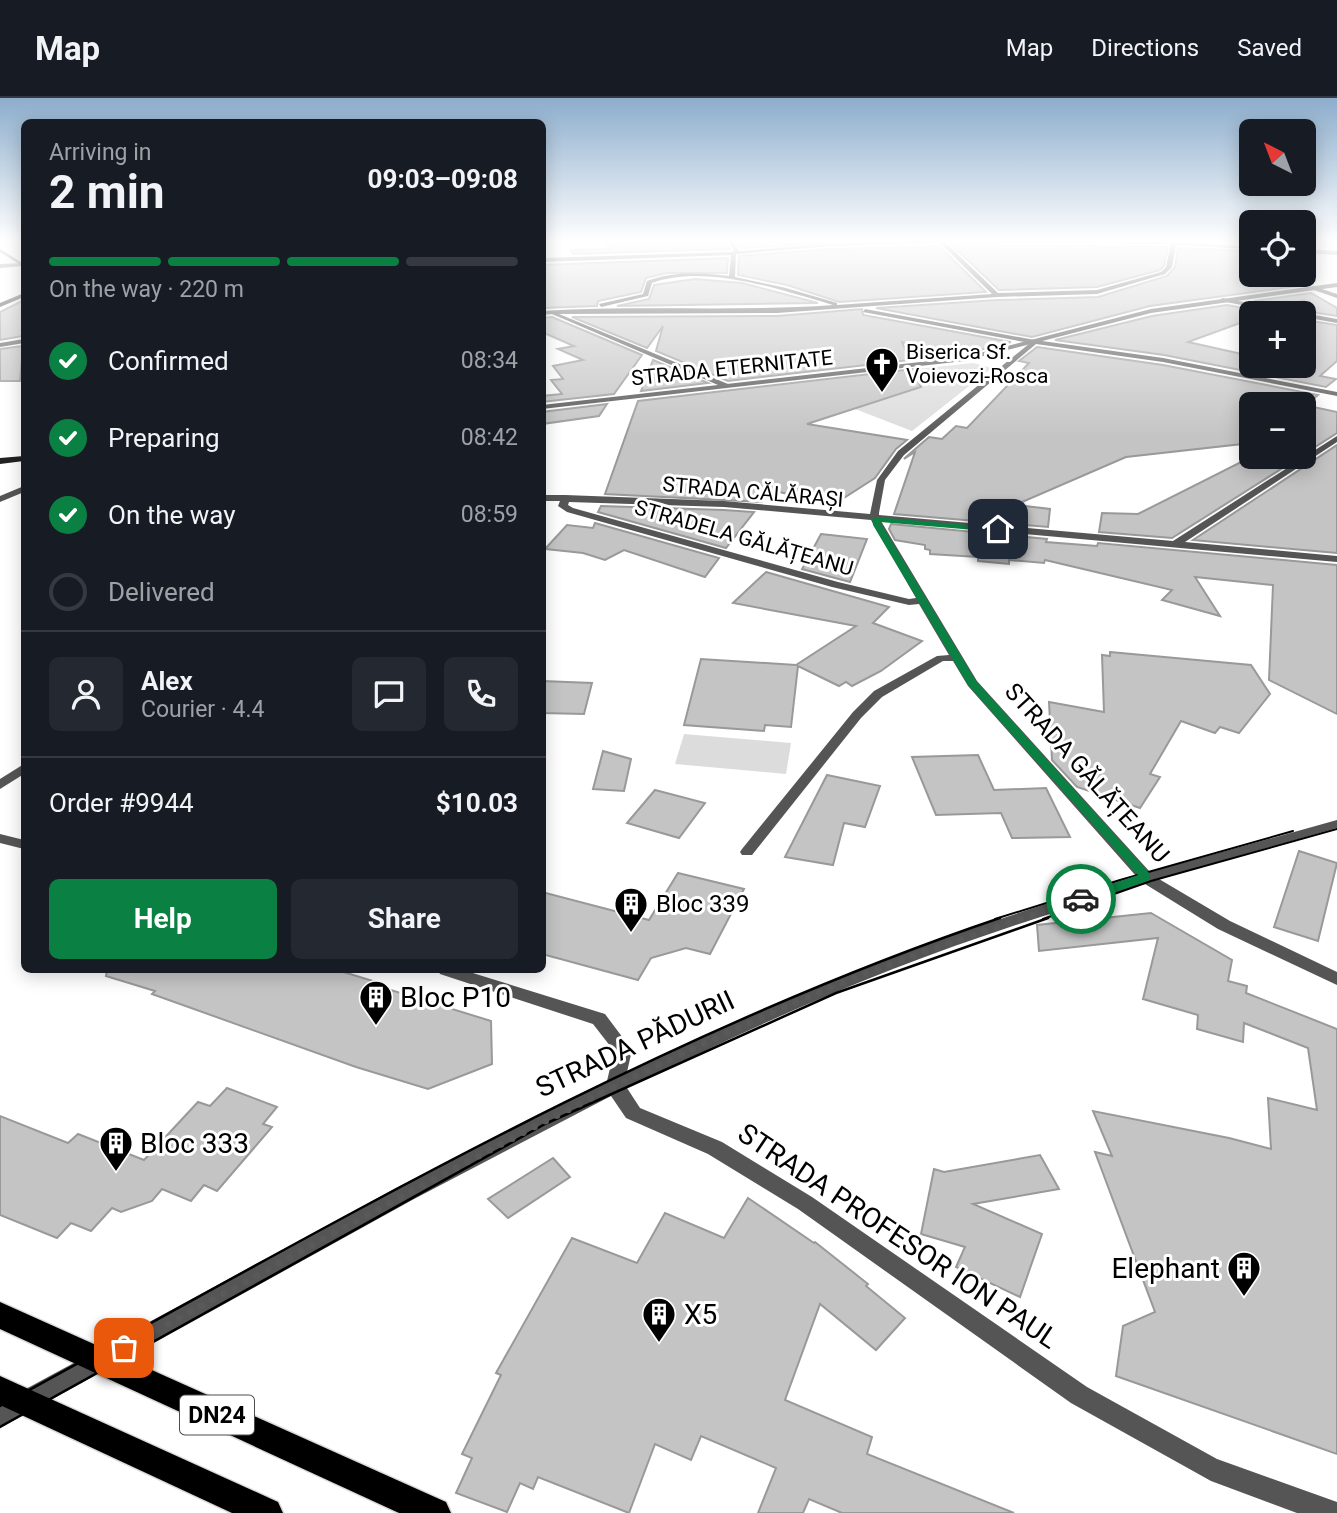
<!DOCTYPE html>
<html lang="en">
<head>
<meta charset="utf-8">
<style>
  body { margin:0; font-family:Roboto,sans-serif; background:#242831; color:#f1f3f6; height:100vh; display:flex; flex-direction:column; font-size:26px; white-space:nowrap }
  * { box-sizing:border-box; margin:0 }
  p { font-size:23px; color:#9ea1a6 }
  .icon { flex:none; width:38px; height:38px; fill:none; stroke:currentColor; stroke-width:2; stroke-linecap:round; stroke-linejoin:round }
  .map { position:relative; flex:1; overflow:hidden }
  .side { position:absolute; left:21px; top:21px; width:525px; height:854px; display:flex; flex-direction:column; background:#171b24; border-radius:10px; box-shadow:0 4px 18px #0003 }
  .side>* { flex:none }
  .needle { width:46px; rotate:318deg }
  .controls { position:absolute; left:1239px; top:21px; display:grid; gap:14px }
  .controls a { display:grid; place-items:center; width:77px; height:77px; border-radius:10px; background:#171b24; box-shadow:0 4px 18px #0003; font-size:35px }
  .pin { position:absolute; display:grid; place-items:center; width:60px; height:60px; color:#fff; margin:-30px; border-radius:14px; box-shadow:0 4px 10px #0006 }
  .courier { position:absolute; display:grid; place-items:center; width:70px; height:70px; margin:-35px; border:5px solid #0b8043; border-radius:50%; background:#fff; color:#222; box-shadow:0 2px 9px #0007 }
  .headline em { font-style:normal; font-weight:700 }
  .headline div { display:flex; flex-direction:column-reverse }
  .headline { display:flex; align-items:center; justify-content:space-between; height:119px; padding:0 28px }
  h1 { font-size:46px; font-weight:700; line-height:52px }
  .bar { display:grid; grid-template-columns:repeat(4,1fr); gap:10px 7px; align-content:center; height:84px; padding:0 28px }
  .bar i { height:9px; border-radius:5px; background:#363941 }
  .bar .selected { background:#0b8043 }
  .bar p { grid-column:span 4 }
  .line { display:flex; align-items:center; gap:18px; padding:0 28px; border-top:2px solid #363941 }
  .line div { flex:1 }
  .round { display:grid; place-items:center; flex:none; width:74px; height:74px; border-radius:10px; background:#242831 }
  ol { padding:0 28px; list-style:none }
  li { display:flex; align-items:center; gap:21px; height:77px }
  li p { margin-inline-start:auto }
  li .icon { padding:7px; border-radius:50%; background:#0b8043; color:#fff; stroke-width:4 }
  li:last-child { color:#9ea1a6 }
  li i { width:38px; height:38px; border:4px solid #363941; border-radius:50% }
  .action { display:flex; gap:14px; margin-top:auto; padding:14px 28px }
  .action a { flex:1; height:80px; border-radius:10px; background:#0b8043; color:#fff; font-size:28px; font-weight:700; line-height:80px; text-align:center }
  .action a+a { background:#242831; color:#f1f3f6 }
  header { display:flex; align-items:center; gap:42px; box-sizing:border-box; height:98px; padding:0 35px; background:#171b24; border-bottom:2px solid #363941 }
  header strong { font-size:33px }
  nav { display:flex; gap:38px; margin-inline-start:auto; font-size:24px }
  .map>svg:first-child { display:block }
  .green { fill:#dcdcdc }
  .building { fill:#c4c4c4; stroke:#999; stroke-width:2 }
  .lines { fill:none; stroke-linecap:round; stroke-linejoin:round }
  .primary-casing { stroke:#dbdbdb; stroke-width:3 }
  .minor { fill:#555; fill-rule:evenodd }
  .tertiary { fill:#555; fill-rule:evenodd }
  .secondary { fill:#222; fill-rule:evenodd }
  .primary { fill:#000; fill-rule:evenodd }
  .tram-far1 { stroke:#000; stroke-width:2 }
  .tram { stroke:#000; stroke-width:2.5 }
  .route { fill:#0b8043 }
  .done { stroke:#595959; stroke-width:7; stroke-dasharray:0 12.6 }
  .labels { text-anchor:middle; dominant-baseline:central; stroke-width:6; stroke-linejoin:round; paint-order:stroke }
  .far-poi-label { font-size:21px; fill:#000; stroke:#fff; text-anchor:start }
  .far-street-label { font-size:21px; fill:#000; stroke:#fff }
  .shield { fill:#fff; stroke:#4c4c4c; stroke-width:2 }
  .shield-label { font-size:23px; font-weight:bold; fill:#000 }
  .street-label { font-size:24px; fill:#000; stroke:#fff }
  .poi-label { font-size:24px; fill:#000; stroke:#fff; text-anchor:start }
  .near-poi-label { font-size:28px; fill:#000; stroke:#fff; text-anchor:start }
  .near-street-label { font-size:28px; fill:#000; stroke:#fff }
</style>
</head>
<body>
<header>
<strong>Map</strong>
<nav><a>Map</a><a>Directions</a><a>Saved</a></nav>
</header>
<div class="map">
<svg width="1337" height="1415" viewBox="0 0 1337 1415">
  <rect width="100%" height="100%" fill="#fff"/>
  <g class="green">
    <path d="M973,265L992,270L912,333L788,285Z"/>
    <path d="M684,636L791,645L786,676L675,666Z"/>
  </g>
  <g class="building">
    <path d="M605,142H724L730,151L573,156L571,152L610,151Z"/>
    <path d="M734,142H881L740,150Z"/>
    <path d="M952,147L1168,149L1164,168L1160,172L1097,189L999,192Z"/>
    <path d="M939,148L986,194L839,204L787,187L738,177L739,158L831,151Z"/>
    <path d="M1178,150L1251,153V177H1274L1297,188L1150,208L1032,239L876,210L997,202L1098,199L1167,178L1175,169Z"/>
    <path d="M728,160L727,175H667L646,180L641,194L598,203L597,208L542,210V167Z"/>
    <path d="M695,181L742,185L818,205L617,208L649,201L654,187Z"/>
    <path d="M1311,195L1337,210V218L1304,213V202L1285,209L1254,203Z"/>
    <path d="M24,202L23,238L0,242V214Z"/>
    <path d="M1227,207L1269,215H1251V221L1188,244L1251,258V268L1304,270V222L1337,227V263L1320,278L1336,281L1326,289L1164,257L1055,242L1152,218Z"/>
    <path d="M862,211L863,217L1011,244L968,255L949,257L902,244L910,262L728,283L656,253L663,228L647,250L572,219L777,218Z"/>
    <path d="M552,219L642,257L614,296L542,304V298L562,296L551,282L563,281L553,268L583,262L558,251L574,248L542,234V220Z"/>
    <path d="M23,248L20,283H0V251Z"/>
    <path d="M1037,249L1163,267L1318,297L1307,306H1251V345L1126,359L1015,407L1050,411L1048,429L894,416L915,354L904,361L906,359L929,339L942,341L956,328L967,330L1029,265L1019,263Z"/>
    <path d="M653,262L708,285L641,293Z"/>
    <path d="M913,271L921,289L807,326L907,342L896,351L875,380L833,407L771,392L762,404L605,396L638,303Z"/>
    <path d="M607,306L599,318L542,326V314Z"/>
    <path d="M1304,307L1337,314V335L1304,356Z"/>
    <path d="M1337,347V455L1193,442Z"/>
    <path d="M1251,359H1300L1172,440L1099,434L1102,415L1138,416Z"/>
    <path d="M601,408L724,412L754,414L726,450L598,414Z"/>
    <path d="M595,425L719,460L705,479L624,452L605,462L583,455L545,451L567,427L593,430Z"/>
    <path d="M891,426L1047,441L1046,444L1097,448L1098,445L1337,467V616L1269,582L1273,487L1195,479L1220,518L1162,502L1172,492L1045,462L1044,465L1009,462V466L978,463V459L930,456V452L925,451V447L895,442L889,431Z"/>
    <path d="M821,436L867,441L850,484L802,471Z"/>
    <path d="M766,474L889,509L873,525L922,543L881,573L852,588L846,584L839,588L798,568L791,629L765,627L764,633L684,627L701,561L796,567L856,528L733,505Z"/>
    <path d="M1110,554L1251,567L1270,596L1239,635L1220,629L1215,635L1181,623L1150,676L1160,679L1140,710L1077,689L1052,662L1049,604L1104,614L1102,557L1110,558Z"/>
    <path d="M542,583L592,585L584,616L542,615Z"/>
    <path d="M603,653L631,661L624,693L593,691Z"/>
    <path d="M978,657L994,692L1046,690L1070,739L1012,740L1001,715L936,717L912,659Z"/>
    <path d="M827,677L880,688L865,729L844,725L833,767L785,759Z"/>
    <path d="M655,692L705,705L679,740L627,725Z"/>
    <path d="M1299,753L1337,765L1318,843L1274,829Z"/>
    <path d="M678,775L744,791L710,856L686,850L651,860L638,882L542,856V794L649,822Z"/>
    <path d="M1151,815L1232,862L1228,883L1247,888L1246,895L1337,931V1356L1116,1278L1123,1228L1155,1214L1095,1054L1112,1058L1093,1013L1229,1040L1271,1051L1268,1000L1317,1012L1308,950L1244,925L1243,944L1197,931L1198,917L1143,901L1158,840L1039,853L1037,827Z"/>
    <path d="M107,872H337L383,886L381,889L491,923L492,966L428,991L356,969L152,896L155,893L106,878Z"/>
    <path d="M227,990L277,1009L263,1026L272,1029L217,1093L204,1087L191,1103L162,1091L152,1103L121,1114L112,1110L91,1133L71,1125L57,1140L0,1117V1018L68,1045L78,1036L144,1062L198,1004L210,1008Z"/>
    <path d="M1040,1057L1059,1091L973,1106L1042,1136L1020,1199L956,1169L965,1149L921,1136L934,1071L944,1074Z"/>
    <path d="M553,1060L570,1079L508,1120L488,1101Z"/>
    <path d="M748,1100L814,1145L815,1144L868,1186L866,1188L905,1220L876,1252L820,1206L785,1302L872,1339L867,1356L1014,1415H842L809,1401L803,1415H758L776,1370L701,1338L691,1362L655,1346L629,1415L538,1379L533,1391L520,1385L507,1414L456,1395L472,1360L462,1356L501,1277L496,1275L572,1140L637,1165L665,1115L724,1140Z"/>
  </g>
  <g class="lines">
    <defs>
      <g id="primary">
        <path d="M0,1204L446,1404L451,1415H399L0,1231Z"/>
        <path d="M0,1278L278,1404L283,1415H232L0,1307Z"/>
      </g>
    </defs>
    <use href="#primary" class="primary-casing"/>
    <g class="minor">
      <path d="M727,142H731L739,153L831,146L938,142L1171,144L1176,142V144L1251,149V151L1176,147L1172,169L1165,176L1097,196L997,199L777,215L559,216L728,286L725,290L552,216L542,217V213C639,207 736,214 833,207C780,192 705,165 652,185L648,198L601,209L599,206L643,196L647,183C674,173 701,175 729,178L731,157L542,164V160L733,154L734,152ZM945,144L1171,146L1166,169L1161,174L1097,192L998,195ZM940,145L992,196L837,207V205L786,190L735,179L736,156L831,148Z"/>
      <path d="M1304,151L1337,153V157L1304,155Z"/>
      <path d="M24,165L22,168L0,170V166Z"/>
      <path d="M1313,188L1337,196V200L1311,191Z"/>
      <path d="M1222,200L1294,213L1297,215H1285L1220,203Z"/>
      <path d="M865,211L1035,242L1163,260L1337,294V298L1163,264L1036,246L904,357L885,382L879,415V417L1173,443L1337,338V344L1185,444L1337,458V464L881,423L977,583L1150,774L1337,722V730L1159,781L1230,823L1337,874V887L1218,831L1145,786C1060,812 976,839 893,871C802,906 714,948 627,990L640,1010L722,1044L812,1099L1087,1289L1217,1361L1337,1404V1415H1297L1211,1383L1071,1305L798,1111L708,1056L626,1020L611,998L414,1101L0,1330V1305L400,1088L607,983L614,953L593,926L440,876L438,872H463L605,916L632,952L627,974C711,934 796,895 882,863C966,831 1051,804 1136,778L968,588L953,563H943L882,599L861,620L752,757H742L740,754L742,751L853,614L874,593L937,558L949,557L919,506L909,507L832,489L567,414L558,408L560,403H542V397H565L724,403L870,416L877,382L898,353L1030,245L863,214ZM569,404L724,409L871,422L916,500L909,501L838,484L573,410L568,407Z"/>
      <path d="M1304,215L1337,221V225L1304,219Z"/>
      <path d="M24,241V245L0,249V245Z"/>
      <path d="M24,388V394L0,404V398Z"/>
      <path d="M24,666V676L0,691V681Z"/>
      <path d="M0,736L24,742V751L0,745Z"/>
    </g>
    <path class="tertiary" d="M1337,185V189L1151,215L964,263L542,311V307L964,259L1151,211Z"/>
    <g class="secondary">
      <path d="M0,151L24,166V169L0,154Z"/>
      <path d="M24,195V199L0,209V205Z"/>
      <path d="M24,358V363L0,366V360Z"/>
    </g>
    <use href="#primary" class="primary"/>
    <g class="tram-far1">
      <path d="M995,821L1120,782L1293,733"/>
      <path d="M1043,821L1151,783L1337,731"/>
    </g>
    <g class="tram">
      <path d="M0,1308C325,1131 648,939 1000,820"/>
      <path d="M0,1329L545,1026L836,895L1048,820"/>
    </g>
  </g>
  <linearGradient id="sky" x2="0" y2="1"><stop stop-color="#8cadcc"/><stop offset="0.42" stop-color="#fff"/><stop offset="1" stop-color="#fff" stop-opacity="0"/></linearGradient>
  <rect width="1337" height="340" fill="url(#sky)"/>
  <path class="route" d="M876,419L1001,430L998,434L880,424L976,583L1150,776V782L1086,804H1077V798L1138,777L968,587L873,427L872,421Z"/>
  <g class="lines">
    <path class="done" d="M124,1250C355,1125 582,994 825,892C909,857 996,830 1081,801"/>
  </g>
  <defs>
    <symbol id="church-pin" viewBox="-11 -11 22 30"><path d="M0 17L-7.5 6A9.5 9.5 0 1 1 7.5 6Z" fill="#000" stroke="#fff"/><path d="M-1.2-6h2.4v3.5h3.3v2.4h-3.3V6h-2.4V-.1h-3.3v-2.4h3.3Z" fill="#fff"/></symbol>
    <symbol id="building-pin" viewBox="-11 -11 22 30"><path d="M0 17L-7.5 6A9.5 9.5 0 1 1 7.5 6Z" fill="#000" stroke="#fff"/><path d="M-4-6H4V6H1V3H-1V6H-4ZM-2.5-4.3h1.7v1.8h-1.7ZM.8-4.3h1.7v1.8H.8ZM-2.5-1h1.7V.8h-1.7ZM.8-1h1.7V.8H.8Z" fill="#fff"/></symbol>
  </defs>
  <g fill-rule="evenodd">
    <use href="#church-pin" x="863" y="247" width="38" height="52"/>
    <use href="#building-pin" x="612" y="787" width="38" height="52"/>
    <use href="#building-pin" x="357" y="880" width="38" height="52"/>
    <use href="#building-pin" x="97" y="1026" width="38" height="52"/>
    <use href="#building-pin" x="1225" y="1151" width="38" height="52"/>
    <use href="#building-pin" x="640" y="1197" width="38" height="52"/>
  </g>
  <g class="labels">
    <g class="far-poi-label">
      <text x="906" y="254">Biserica Sf.<tspan x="906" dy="24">Voievozi-Rosca</tspan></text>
    </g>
    <g class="far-street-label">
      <text transform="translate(732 270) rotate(-6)">STRADA ETERNITATE</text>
      <text transform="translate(753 394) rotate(5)">STRADA CĂLĂRAȘI</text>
      <text transform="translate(744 440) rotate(16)">STRADELA GĂLĂȚEANU</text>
    </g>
    <rect class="shield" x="180" y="1297.5" width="74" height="39" rx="5"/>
    <g class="shield-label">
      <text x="217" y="1317">DN24</text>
    </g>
    <g class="street-label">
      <text transform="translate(1087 675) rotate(48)">STRADA GĂLĂȚEANU</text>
    </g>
    <g class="poi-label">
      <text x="656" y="806">Bloc 339</text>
    </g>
    <g class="near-poi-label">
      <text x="400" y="899">Bloc P10</text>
      <text x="140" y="1045">Bloc 333</text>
      <text x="1220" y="1170" text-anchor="end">Elephant</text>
      <text x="684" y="1216">X5</text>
    </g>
    <g class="near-street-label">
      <text transform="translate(635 946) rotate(-25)">STRADA PĂDURII</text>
      <text transform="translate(898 1138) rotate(34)">STRADA PROFESOR ION PAUL</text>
    </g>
  </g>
</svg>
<div class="controls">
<a><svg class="needle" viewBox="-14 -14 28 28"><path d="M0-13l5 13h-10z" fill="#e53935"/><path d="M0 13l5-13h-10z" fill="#9ea1a6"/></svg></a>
<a><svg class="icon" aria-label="locate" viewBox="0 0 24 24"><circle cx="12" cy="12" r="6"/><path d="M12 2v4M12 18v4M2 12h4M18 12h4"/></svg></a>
<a>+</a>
<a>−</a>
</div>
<div class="pin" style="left:124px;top:1250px;background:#ea580c"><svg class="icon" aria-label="bag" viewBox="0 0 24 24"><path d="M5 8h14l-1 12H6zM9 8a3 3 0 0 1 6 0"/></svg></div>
<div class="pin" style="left:998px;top:431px;background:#1f2937"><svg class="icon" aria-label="home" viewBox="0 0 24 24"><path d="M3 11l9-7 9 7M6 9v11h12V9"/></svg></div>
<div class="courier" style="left:1081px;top:801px"><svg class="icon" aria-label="car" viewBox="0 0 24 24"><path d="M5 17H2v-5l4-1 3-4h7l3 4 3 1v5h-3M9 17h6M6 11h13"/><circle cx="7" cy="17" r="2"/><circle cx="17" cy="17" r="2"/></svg></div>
<section class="side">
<div class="headline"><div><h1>2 min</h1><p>Arriving in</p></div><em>09:03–09:08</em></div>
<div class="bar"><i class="selected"></i><i class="selected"></i><i class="selected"></i><i></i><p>On the way · 220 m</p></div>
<ol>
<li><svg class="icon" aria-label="check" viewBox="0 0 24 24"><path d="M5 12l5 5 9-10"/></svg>Confirmed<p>08:34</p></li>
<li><svg class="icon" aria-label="check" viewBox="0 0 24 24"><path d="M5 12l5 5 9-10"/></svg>Preparing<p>08:42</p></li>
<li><svg class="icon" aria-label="check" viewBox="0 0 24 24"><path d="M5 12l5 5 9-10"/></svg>On the way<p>08:59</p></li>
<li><i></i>Delivered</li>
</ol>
<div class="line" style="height:126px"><a class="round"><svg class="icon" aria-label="person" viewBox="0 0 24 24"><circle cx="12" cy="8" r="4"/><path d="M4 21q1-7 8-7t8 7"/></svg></a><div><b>Alex</b><p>Courier · 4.4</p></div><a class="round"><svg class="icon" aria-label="chat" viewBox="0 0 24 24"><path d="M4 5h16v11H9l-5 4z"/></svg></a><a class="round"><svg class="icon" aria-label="phone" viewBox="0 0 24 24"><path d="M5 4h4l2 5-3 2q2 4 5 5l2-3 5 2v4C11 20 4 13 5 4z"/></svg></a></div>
<div class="line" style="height:91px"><div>Order #9944</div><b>$10.03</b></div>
<div class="action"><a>Help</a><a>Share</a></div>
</section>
</div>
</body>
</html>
